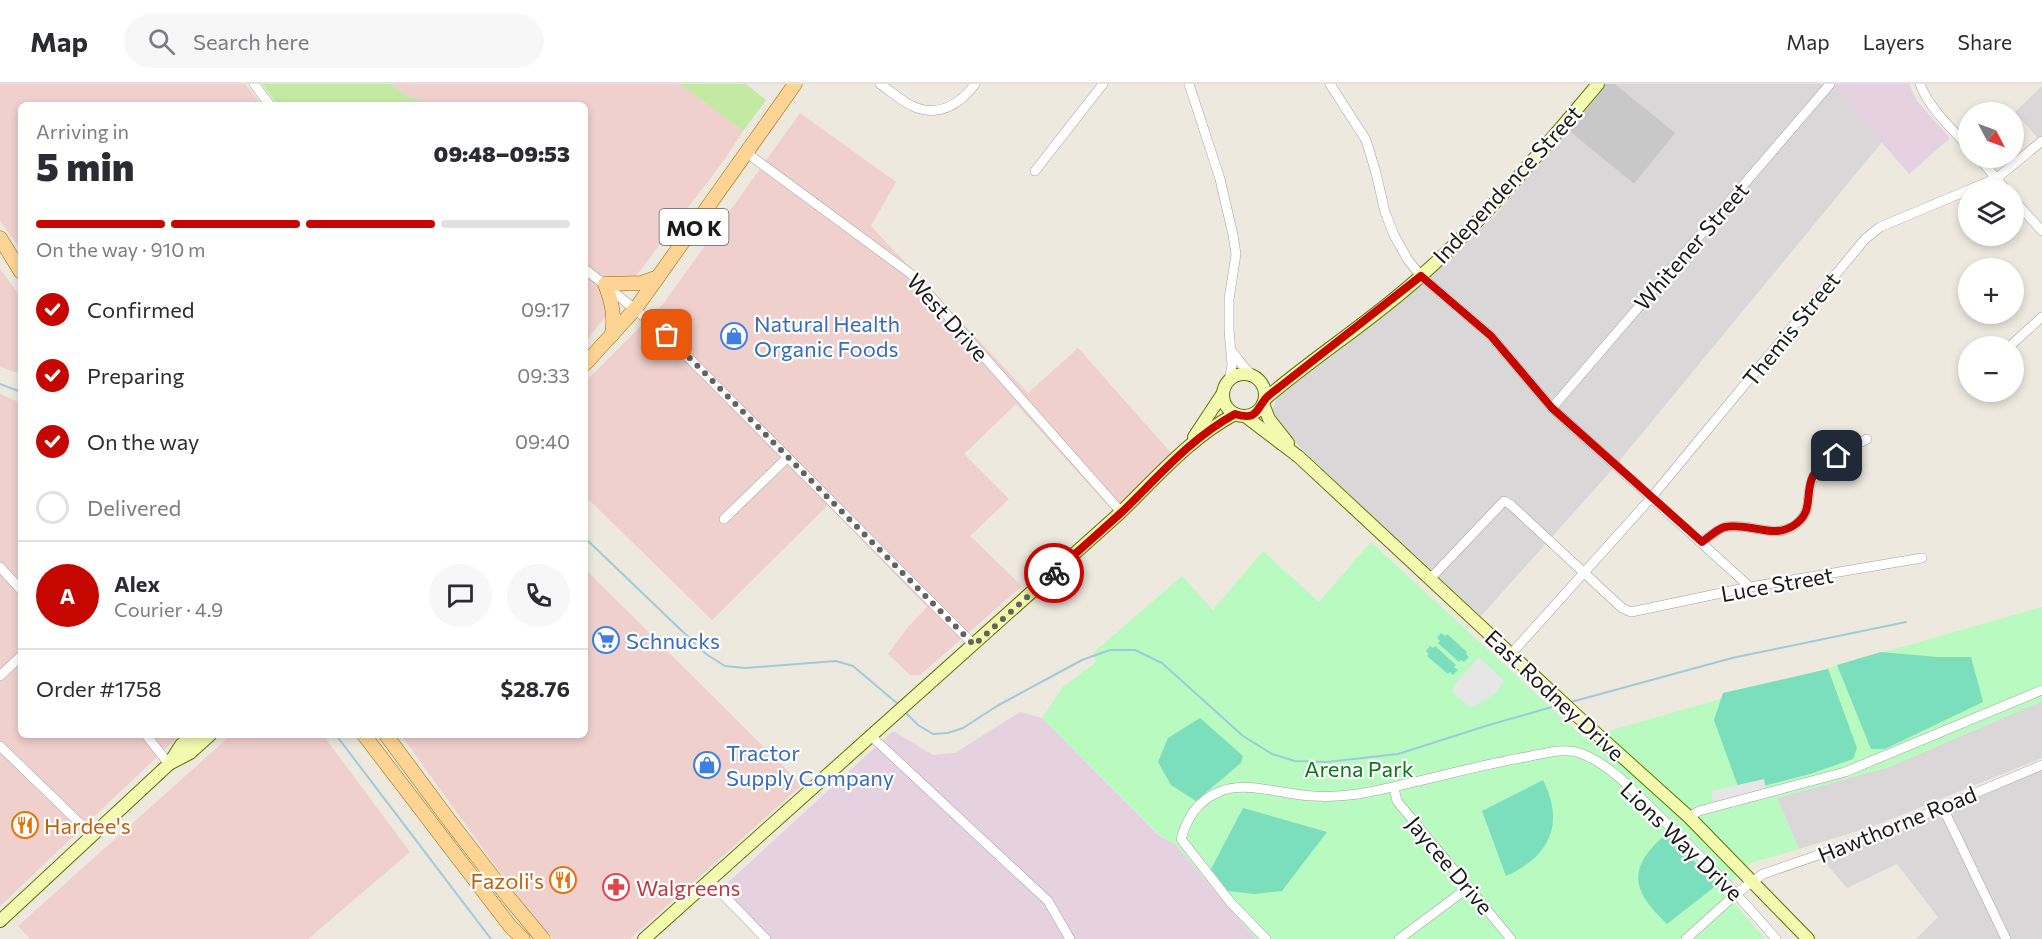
<!DOCTYPE html>
<html lang="en">
<head>
<meta charset="utf-8">
<style>
  body { margin:0; font-family:Commissioner,sans-serif; background:#f7f7f7; color:#2b2b33; height:100vh; display:flex; flex-direction:column; font-size:22px; white-space:nowrap }
  * { box-sizing:border-box; margin:0 }
  p { font-size:20px; color:#7c7c81 }
  .icon { flex:none; width:33px; height:33px; fill:none; stroke:currentColor; stroke-width:2; stroke-linecap:round; stroke-linejoin:round }
  .map { position:relative; flex:1; overflow:hidden }
  .side { position:absolute; left:18px; top:18px; width:570px; height:636px; display:flex; flex-direction:column; background:#fff; border-radius:9px; box-shadow:0 3px 9px #0003 }
  .side>* { flex:none }
  .needle { width:39px; rotate:131deg }
  .fabs { position:absolute; left:1958px; top:18px; display:grid; gap:12px }
  .fabs a { display:grid; place-items:center; width:66px; height:66px; border-radius:50%; background:#fff; box-shadow:0 3px 9px #0003; font-size:30px }
  .pin { position:absolute; display:grid; place-items:center; width:51px; height:51px; color:#fff; margin:-26px; border-radius:12px; box-shadow:0 3px 9px #0006 }
  .courier { position:absolute; display:grid; place-items:center; width:60px; height:60px; margin:-30px; border:4px solid #c50700; border-radius:50%; background:#fff; color:#222; box-shadow:0 2px 8px #0007 }
  .headline em { font-style:normal; font-weight:800 }
  .headline div { display:flex; flex-direction:column-reverse }
  .headline { display:flex; align-items:center; justify-content:space-between; height:102px; padding:0 18px }
  h1 { font-size:39px; font-weight:800; line-height:45px }
  .bar { display:grid; grid-template-columns:repeat(4,1fr); gap:9px 6px; align-content:center; height:72px; padding:0 18px }
  .bar i { height:8px; border-radius:4px; background:#e1e1e2 }
  .bar .active { background:#c50700 }
  .bar p { grid-column:span 4 }
  .line { display:flex; align-items:center; gap:15px; padding:0 18px; border-top:2px solid #e1e1e2 }
  .line div { flex:1 }
  .round { display:grid; place-items:center; flex:none; width:63px; height:63px; border-radius:32px; background:#f7f7f7 }
  ol { padding:0 18px; list-style:none }
  li { display:flex; align-items:center; gap:18px; height:66px }
  li p { margin-inline-start:auto }
  li .icon { padding:6px; border-radius:50%; background:#c50700; color:#fff; stroke-width:4 }
  li:last-child { color:#7c7c81 }
  li i { width:33px; height:33px; border:3px solid #e1e1e2; border-radius:50% }
  header { display:flex; align-items:center; gap:36px; box-sizing:border-box; height:84px; padding:0 30px; background:#fff; border-bottom:2px solid #e1e1e2 }
  header strong { font-size:28px }
  nav { display:flex; gap:33px; margin-inline-start:auto; font-size:21px }
  .search { width:420px; height:54px; background:#f7f7f7; display:flex; align-items:center; gap:15px; box-sizing:border-box; padding:0 21px; border-radius:33px; color:#7c7c81; font-size:22px }
  .map>svg:first-child { display:block }
  .residential { fill:#d9d7d7 }
  .commercial { fill:#efd0cd }
  .industrial { fill:#e6d1e1 }
  .religious { fill:#c8c8c8 }
  .grass { fill:#c3e9a3 }
  .park { fill:#b9fac1 }
  .pitch { fill:#7bdebc }
  .parking { fill:#e6e6e6 }
  .lines { fill:none; stroke-linecap:round; stroke-linejoin:round }
  .stream { stroke:#9ecbdc; stroke-width:2 }
  .street-casing { stroke:#a1a1a1; stroke-width:10 }
  .secondary-casing { stroke:#607003; stroke-width:14 }
  .primary-casing { stroke:#916600; stroke-width:15 }
  .street { stroke:#fff; stroke-width:9 }
  .secondary { stroke:#f3fab0; stroke-width:12 }
  .primary { stroke:#fdd494; stroke-width:14 }
  .done { stroke:#64625f; stroke-width:6; stroke-dasharray:0 10.8 }
  .route { stroke:#c50700; stroke-width:8 }
  .labels { text-anchor:middle; dominant-baseline:central; stroke-width:4.5; stroke-linejoin:round; paint-order:stroke }
  .shield { fill:#fff; stroke:#5f5f5f; stroke-width:1.5 }
  .shield-label { font-size:21px; font-weight:bold; fill:#1a1a1a }
  .street-label { font-size:22px; fill:#1a1a1a; stroke:#fff }
  .shop-label { font-size:22px; fill:#366cbe; stroke:#fff; text-anchor:start }
  .park-label { font-size:22px; fill:#097817; stroke:#fff }
  .food-label { font-size:22px; fill:#c56008; stroke:#fff; text-anchor:start }
  .health-label { font-size:22px; fill:#be3a42; stroke:#fff; text-anchor:start }
</style>
</head>
<body>
<header>
<strong>Map</strong>
<div class="search"><svg class="icon" aria-label="search" viewBox="0 0 24 24"><circle cx="10" cy="10" r="6"/><path d="M15 15l6 6"/></svg>Search here</div>
<nav><a>Map</a><a>Layers</a><a>Share</a></nav>
</header>
<div class="map">
<svg width="2042" height="855" viewBox="0 0 2042 855">
  <rect width="100%" height="100%" fill="#ede9df"/>
  <g class="residential">
    <path d="M1615,0H1832L1882,58L1611,387L1481,532L1316,379L1278,341L1273,325L1277,314L1291,298L1418,203L1496,131L1568,46L1634,100L1674,49Z"/>
    <path d="M2042,2V59L2015,28Z"/>
    <path d="M2042,617V674L1874,742L1799,765L1777,714L1889,683Z"/>
    <path d="M2042,685V855H1916L1938,833L1897,780L1847,804L1823,776Z"/>
  </g>
  <g class="commercial">
    <path d="M0,0H245L262,21H21V166L0,137Z"/>
    <path d="M390,0H680L743,47L725,75L585,259V21H437L408,13Z"/>
    <path d="M800,29L896,98L871,142L1028,309L1078,264L1172,370L1112,426L1016,320L964,370L1009,415L970,452L1022,502L920,591H910L888,570L908,543L927,523L828,421L712,536L585,412V298L663,220Z"/>
    <path d="M0,185L21,213V290L0,283Z"/>
    <path d="M0,310L21,319V651H180L0,822Z"/>
    <path d="M585,485L802,701L630,855H553L523,820L401,651H585Z"/>
    <path d="M231,651H323L410,768L308,855H30L18,842Z"/>
  </g>
  <g class="industrial">
    <path d="M1834,0H1909L1917,17L1950,54L1909,90L1833,2Z"/>
    <path d="M1020,628L1042,634L1158,751L1176,761L1256,855H769L722,804L893,647L933,671L955,669Z"/>
  </g>
  <path class="religious" d="M1604,0H1615L1675,49L1634,100L1568,46Z"/>
  <g class="grass">
    <path d="M262,0H390L408,13L437,21H278Z"/>
    <path d="M680,0H746L766,16L743,47Z"/>
  </g>
  <path class="park" d="M1371,458L1584,654L2042,523V617L1888,683L1777,714L1799,765L1751,779L1723,806L1765,855H1256L1176,761L1159,751L1042,634L1063,603L1096,578L1093,569L1182,492L1213,526L1263,467L1319,518Z"/>
  <g class="pitch">
    <path d="M1441,549L1445,552L1447,550L1467,568L1466,570L1469,573L1464,578L1461,576L1459,578L1438,559L1440,557L1437,554Z"/>
    <path d="M1430,562L1433,564L1435,562L1456,581L1454,583L1458,586L1453,591L1450,588L1448,590L1427,572L1429,570L1426,567Z"/>
    <path d="M1881,568L1937,573H1971L1983,618L1885,665H1871L1837,581Z"/>
    <path d="M1828,585L1857,664L1853,675L1810,690L1740,708L1714,636L1723,609Z"/>
    <path d="M1200,634L1243,672L1241,679L1196,717L1171,701L1158,678L1168,654Z"/>
    <path d="M1543,696C1565,740 1550,772 1506,792L1482,727Z"/>
    <path d="M1243,724L1327,748L1282,807L1254,810L1228,807L1211,785Z"/>
    <path d="M1667,749L1717,801L1667,840C1630,805 1627,784 1667,749Z"/>
  </g>
  <g class="parking">
    <path d="M1479,573L1504,597L1495,610L1471,624L1453,609V602Z"/>
    <path d="M1764,695L1766,706L1713,718L1711,707Z"/>
  </g>
  <g class="lines">
    <g class="stream">
      <path d="M0,300L21,308"/>
      <path d="M585,454L706,570L725,582L745,584L836,577L853,582L898,620"/>
      <path d="M1571,618L1732,574L1906,538"/>
      <path d="M904,627L918,641L933,650L948,649L963,644L997,622L1082,576L1110,566H1135L1162,579L1243,652L1272,670L1295,677L1327,678L1398,670L1489,641L1559,621"/>
      <path d="M336,651L491,855"/>
    </g>
    <defs>
      <g id="street">
        <path d="M254,0L270,21"/>
        <path d="M880,0C891,7 904,20 917,24C941,32 961,19 975,0"/>
        <path d="M1189,0L1220,95L1233,151L1236,170L1229,215V246L1232,281L1229,297"/>
        <path d="M1330,0L1366,56L1376,89L1385,128L1394,151L1408,176L1421,192L1491,252L1552,324L1750,503"/>
        <path d="M1920,0C1929,24 1951,44 1968,62"/>
        <path d="M747,69L911,190L1121,428"/>
        <path d="M1979,74L2006,106"/>
        <path d="M1035,87L1103,0"/>
        <path d="M2013,115L2042,147"/>
        <path d="M585,185L663,248L974,561"/>
        <path d="M2010,262L2042,233"/>
        <path d="M1232,267L1243,282L1255,294"/>
        <path d="M1552,324L1830,0"/>
        <path d="M724,435L787,374"/>
        <path d="M1702,458C1708,454 1718,445 1725,443C1748,438 1774,455 1794,442C1815,427 1804,410 1814,392C1822,376 1852,363 1867,355"/>
        <path d="M0,483L21,506"/>
        <path d="M1430,495L1504,417L1511,421L1622,524L1631,528L1750,503L1922,474"/>
        <path d="M1511,570L1651,414L1865,155L1880,143L1997,94L2042,57"/>
        <path d="M0,592L21,572"/>
        <path d="M146,651L169,680"/>
        <path d="M871,652L1048,817L1070,855"/>
        <path d="M0,662L92,751"/>
        <path d="M1394,704L1397,717L1511,855"/>
        <path d="M1943,724L2006,855"/>
        <path d="M1689,733L1699,727L1845,688L2042,606"/>
        <path d="M709,796L766,855"/>
        <path d="M1266,855L1231,819L1181,755C1187,734 1197,717 1219,708C1244,696 1285,711 1313,712C1328,713 1343,712 1358,710C1414,700 1469,683 1526,673C1543,670 1563,663 1580,669C1608,679 1633,706 1654,727C1697,768 1738,810 1776,855"/>
        <path d="M1399,855L1469,803"/>
        <path d="M1686,855L1737,809L1763,790L1874,752L2042,681"/>
      </g>
      <g id="secondary">
        <circle cx="1244" cy="311" r="21"/>
        <path d="M1265,315C1315,272 1373,236 1422,191C1487,133 1542,66 1598,0"/>
        <path d="M1263,320L1269,335L1288,359"/>
        <path d="M1245,332L1299,373L1587,641L1689,733L1808,855"/>
        <path d="M1194,353L1223,309"/>
        <path d="M192,651L181,661L169,680L190,669L210,651"/>
        <path d="M0,837L169,680"/>
        <path d="M644,855L1121,428C1157,393 1190,354 1235,330"/>
      </g>
      <g id="primary">
        <path d="M0,154L21,188"/>
        <path d="M612,251C615,232 612,218 605,200L641,199L658,193"/>
        <path d="M585,280L636,224L795,0"/>
        <path d="M364,651L510,842L523,855"/>
        <path d="M386,651L449,736L509,814L543,855"/>
      </g>
    </defs>
    <use href="#street" class="street-casing"/>
    <use href="#secondary" class="secondary-casing"/>
    <use href="#primary" class="primary-casing"/>
    <use href="#street" class="street"/>
    <use href="#secondary" class="secondary"/>
    <use href="#primary" class="primary"/>
  </g>
  <g class="lines">
    <path class="done" d="M667,251L974,561L1054,489"/>
    <path class="route" d="M1054,489C1077,468 1100,448 1123,427C1159,392 1191,354 1235,330C1257,337 1256,326 1266,314C1271,309 1277,305 1282,301L1421,192L1491,252L1552,324L1702,458C1708,454 1717,445 1725,443C1747,438 1773,455 1793,442C1815,428 1804,411 1813,392C1818,383 1829,377 1837,372"/>
  </g>
  <defs>
    <symbol id="shop-ring" viewBox="-11 -11 22 22"><circle r="9.5" fill="#fff" stroke="#3f7fe0" stroke-width="1.5"/><path d="M-5-2.5h2.3a2.7 3.5 0 0 1 5.4 0H5L5.5 6h-11ZM-1.5-2.5h3a1.5 2.3 0 0 0-3 0Z" fill="#3f7fe0"/></symbol>
    <symbol id="supermarket-ring" viewBox="-11 -11 22 22"><circle r="9.5" fill="#fff" stroke="#3f7fe0" stroke-width="1.5"/><path d="M-6-5.5h2.5l.6 2H6L4.5 2H-2.5L-4.4-4H-6ZM-1.5 3.2a1.3 1.3 0 1 0 .1 0ZM3 3.2a1.3 1.3 0 1 0 .1 0Z" fill="#3f7fe0"/></symbol>
    <symbol id="restaurant-ring" viewBox="-11 -11 22 22"><circle r="9.5" fill="#fff" stroke="#e8710a" stroke-width="1.5"/><path d="M-5-6h1v4h1v-4h1v4h1v-4h1v5L-1.5 .5V6h-2V.5L-5-1ZM5-6V6H3V1.5H1.5Q1.5-4 5-6Z" fill="#e8710a"/></symbol>
    <symbol id="pharmacy-ring" viewBox="-11 -11 22 22"><circle r="9.5" fill="#fff" stroke="#e0444e" stroke-width="1.5"/><path d="M-2-6h4v4h4v4h-4v4h-4v-4h-4v-4h4Z" fill="#e0444e"/></symbol>
  </defs>
  <g fill-rule="evenodd">
    <use href="#shop-ring" x="719" y="237" width="30" height="30"/>
    <use href="#supermarket-ring" x="591" y="541" width="30" height="30"/>
    <use href="#shop-ring" x="692" y="666" width="30" height="30"/>
    <use href="#restaurant-ring" x="10" y="726" width="30" height="30"/>
    <use href="#restaurant-ring" x="548" y="781" width="30" height="30"/>
    <use href="#pharmacy-ring" x="601" y="788" width="30" height="30"/>
  </g>
  <g class="labels">
    <rect class="shield" x="659.5" y="125" width="69" height="36" rx="4.5"/>
    <g class="shield-label">
      <text x="694" y="143">MO K</text>
    </g>
    <g class="street-label">
      <text transform="translate(1507 100) rotate(-47)">Independence Street</text>
      <text transform="translate(1691 162) rotate(-49)">Whitener Street</text>
      <text transform="translate(948 233) rotate(48)">West Drive</text>
      <text transform="translate(1791 245) rotate(-51)">Themis Street</text>
      <text transform="translate(1777 500) rotate(-10)">Luce Street</text>
      <text transform="translate(1555 611) rotate(43)">East Rodney Drive</text>
      <text transform="translate(1897 740) rotate(-22)">Hawthorne Road</text>
      <text transform="translate(1682 757) rotate(44)">Lions Way Drive</text>
      <text transform="translate(1450 781) rotate(50)">Jaycee Drive</text>
    </g>
    <g class="shop-label">
      <text x="754" y="239">Natural Health<tspan x="754" dy="25">Organic Foods</tspan></text>
      <text x="626" y="556">Schnucks</text>
      <text x="726" y="668">Tractor<tspan x="726" dy="25">Supply Company</tspan></text>
    </g>
    <g class="park-label">
      <text x="1359" y="684">Arena Park</text>
    </g>
    <g class="food-label">
      <text x="44" y="741">Hardee's</text>
      <text x="544" y="796" text-anchor="end">Fazoli's</text>
    </g>
    <g class="health-label">
      <text x="636" y="803">Walgreens</text>
    </g>
  </g>
</svg>
<div class="fabs">
<a><svg class="needle" viewBox="-14 -14 28 28"><path d="M0-13l5 13h-10z" fill="#e53935"/><path d="M0 13l5-13h-10z" fill="#7c7c81"/></svg></a>
<a><svg class="icon" aria-label="layers" viewBox="0 0 24 24"><path d="M12 4l9 5-9 5-9-5zM3 14l9 5 9-5"/></svg></a>
<a>+</a>
<a>−</a>
</div>
<div class="pin" style="left:667px;top:251px;background:#ea580c"><svg class="icon" aria-label="bag" viewBox="0 0 24 24"><path d="M5 8h14l-1 12H6zM9 8a3 3 0 0 1 6 0"/></svg></div>
<div class="pin" style="left:1837px;top:372px;background:#1f2937"><svg class="icon" aria-label="home" viewBox="0 0 24 24"><path d="M3 11l9-7 9 7M6 9v11h12V9"/></svg></div>
<div class="courier" style="left:1054px;top:489px"><svg class="icon" aria-label="bike" viewBox="0 0 24 24"><circle cx="6" cy="16" r="4"/><circle cx="18" cy="16" r="4"/><path d="M6 16l4-8h5l3 8M10 8l3 8H6M13 5h3"/></svg></div>
<section class="side">
<div class="headline"><div><h1>5 min</h1><p>Arriving in</p></div><em>09:48–09:53</em></div>
<div class="bar"><i class="active"></i><i class="active"></i><i class="active"></i><i></i><p>On the way · 910 m</p></div>
<ol>
<li><svg class="icon" aria-label="check" viewBox="0 0 24 24"><path d="M5 12l5 5 9-10"/></svg>Confirmed<p>09:17</p></li>
<li><svg class="icon" aria-label="check" viewBox="0 0 24 24"><path d="M5 12l5 5 9-10"/></svg>Preparing<p>09:33</p></li>
<li><svg class="icon" aria-label="check" viewBox="0 0 24 24"><path d="M5 12l5 5 9-10"/></svg>On the way<p>09:40</p></li>
<li><i></i>Delivered</li>
</ol>
<div class="line" style="height:108px"><b class="round" style="background:#c50700;color:#fff">A</b><div><b>Alex</b><p>Courier · 4.9</p></div><a class="round"><svg class="icon" aria-label="chat" viewBox="0 0 24 24"><path d="M4 5h16v11H9l-5 4z"/></svg></a><a class="round"><svg class="icon" aria-label="phone" viewBox="0 0 24 24"><path d="M5 4h4l2 5-3 2q2 4 5 5l2-3 5 2v4C11 20 4 13 5 4z"/></svg></a></div>
<div class="line" style="height:78px"><div>Order #1758</div><b>$28.76</b></div>
</section>
</div>
</body>
</html>
